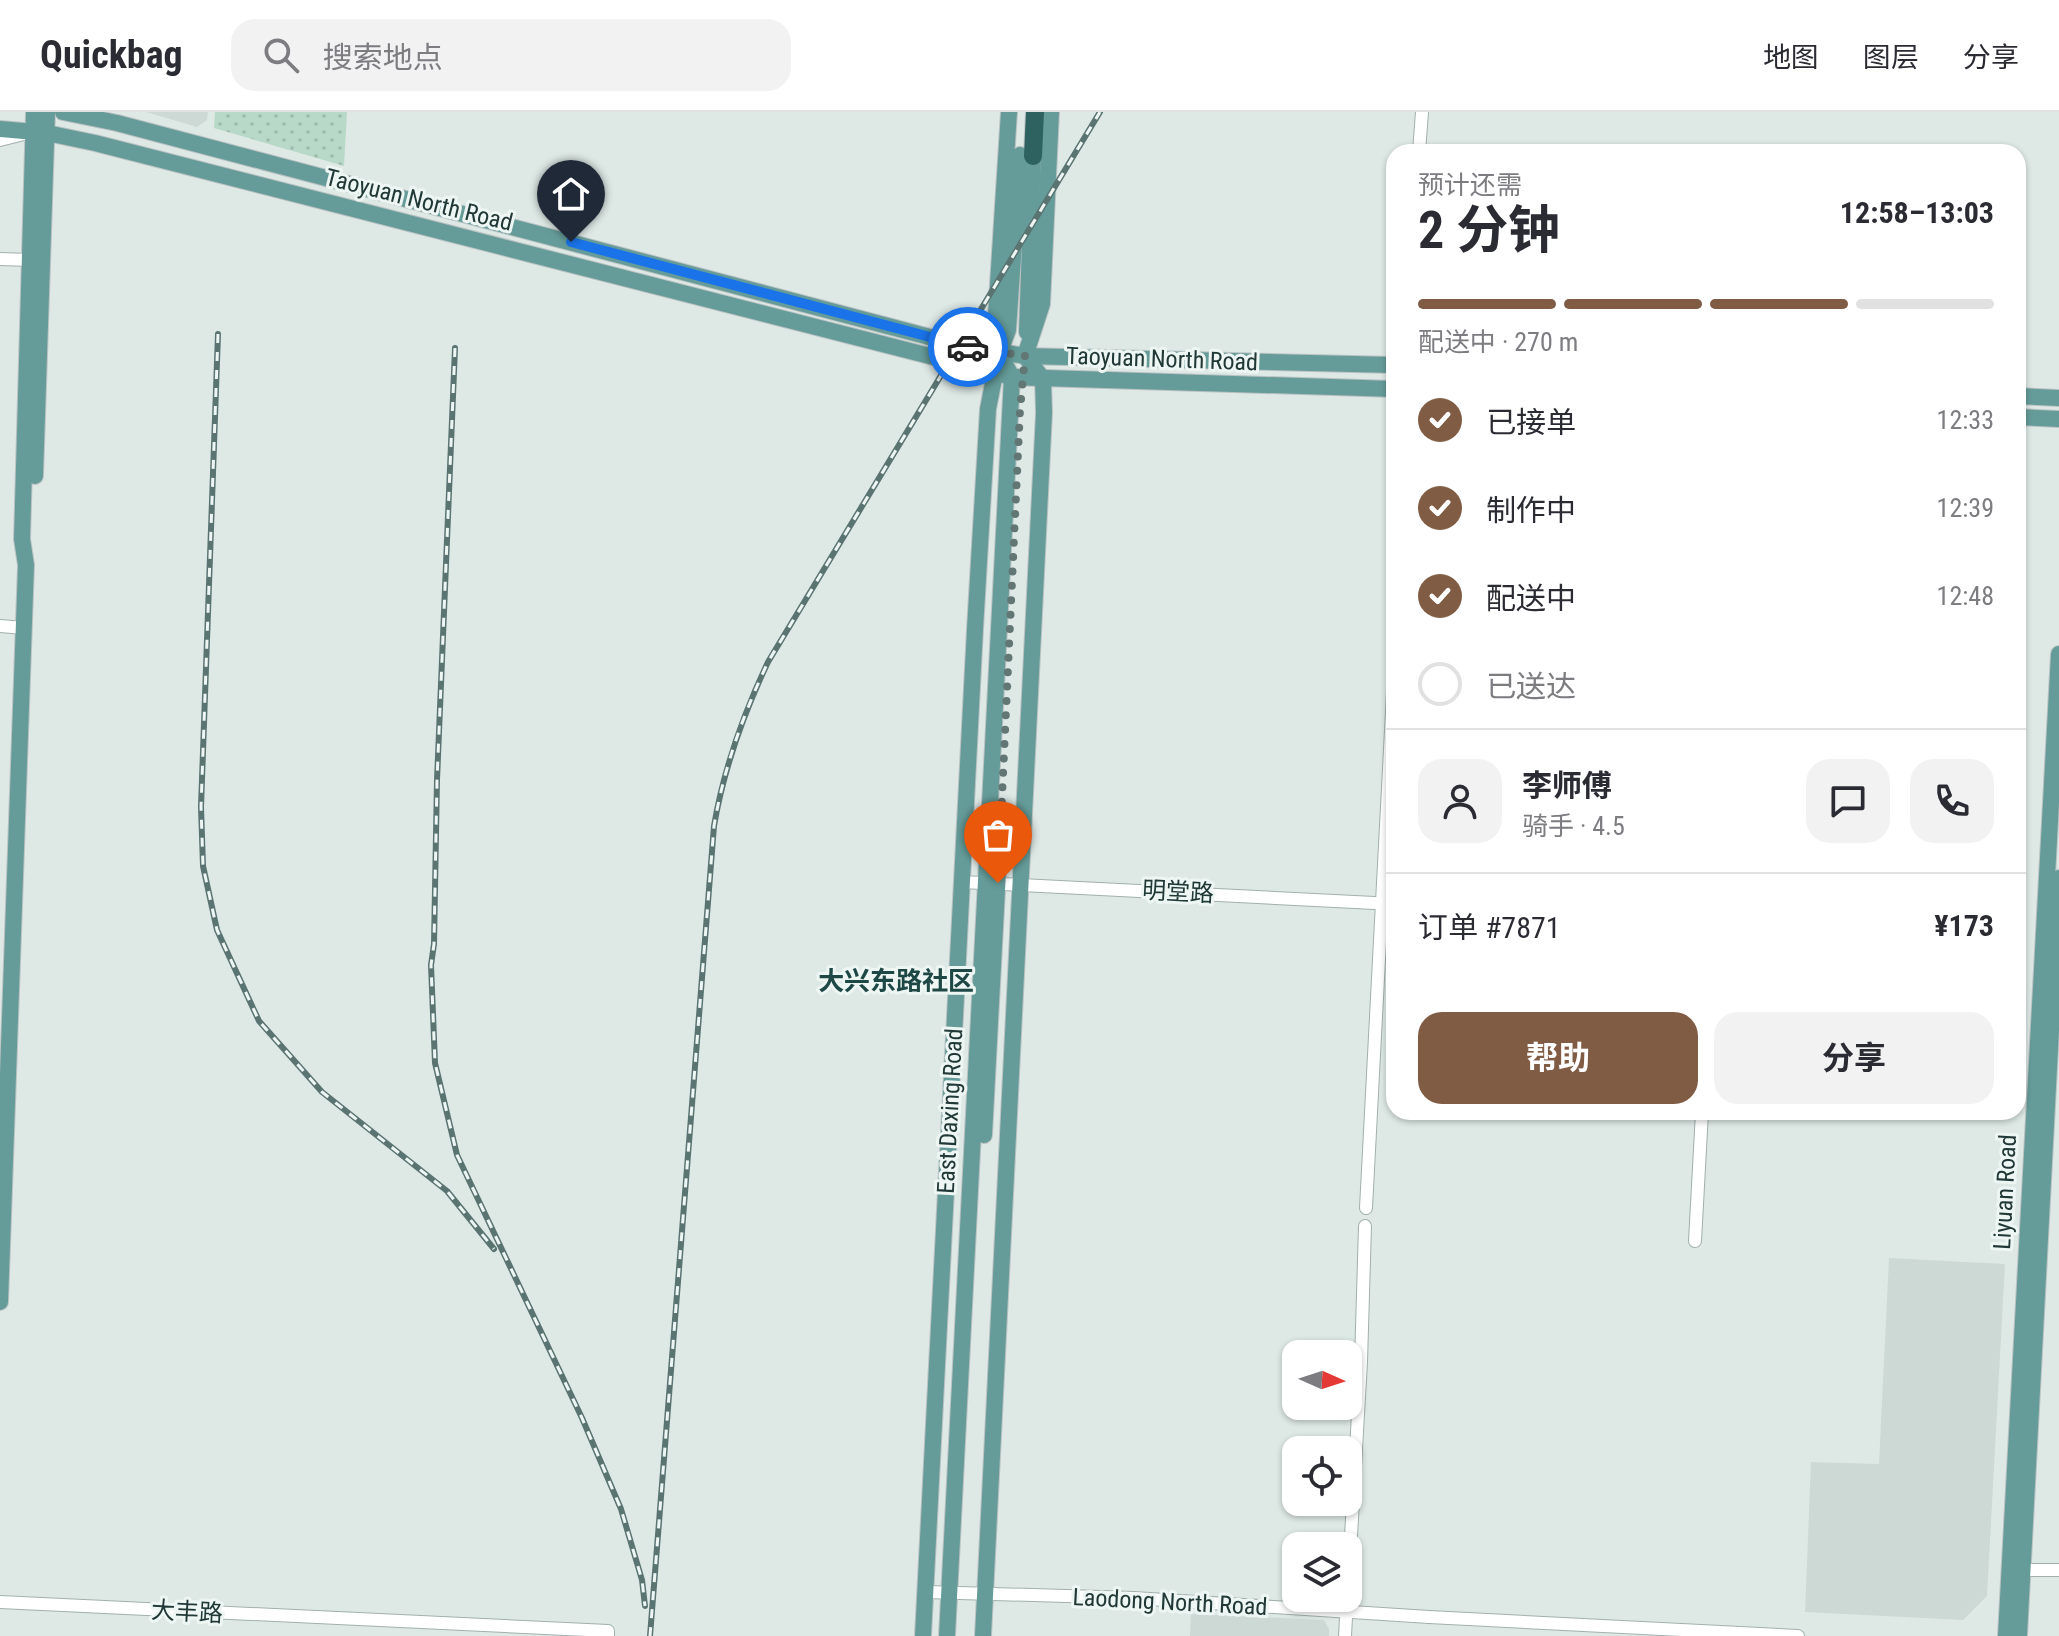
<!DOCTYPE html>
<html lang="zh">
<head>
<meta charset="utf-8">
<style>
  body { margin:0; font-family:"Roboto Condensed","Noto Sans SC",sans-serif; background:#f2f2f3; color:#2b2b33; height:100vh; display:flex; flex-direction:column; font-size:30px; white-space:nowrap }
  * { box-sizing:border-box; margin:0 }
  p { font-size:26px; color:#7c7c81 }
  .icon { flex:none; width:44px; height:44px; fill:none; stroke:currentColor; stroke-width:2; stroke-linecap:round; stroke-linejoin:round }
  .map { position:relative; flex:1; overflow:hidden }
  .details { position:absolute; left:1386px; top:32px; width:640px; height:976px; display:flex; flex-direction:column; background:#fff; border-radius:24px; box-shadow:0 2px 6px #0004 }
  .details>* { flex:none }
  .needle { width:52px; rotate:93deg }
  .buttons { position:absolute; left:1282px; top:1228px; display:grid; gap:16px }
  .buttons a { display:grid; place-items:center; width:80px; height:80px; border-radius:16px; background:#fff; box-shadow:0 2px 6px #0004; font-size:40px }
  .pin { position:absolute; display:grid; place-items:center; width:68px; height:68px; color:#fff; margin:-82px -34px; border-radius:50% 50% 50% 0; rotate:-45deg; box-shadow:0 0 8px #0007 }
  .pin .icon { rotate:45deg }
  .courier { position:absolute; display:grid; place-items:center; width:80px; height:80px; margin:-40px; border:6px solid #1a73e8; border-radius:50%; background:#fff; color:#222; box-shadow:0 2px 10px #0007 }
  .head em { font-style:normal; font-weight:700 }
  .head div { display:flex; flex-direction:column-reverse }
  .head { display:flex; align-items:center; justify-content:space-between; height:136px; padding:0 32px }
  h1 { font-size:52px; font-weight:700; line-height:60px }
  .bar { display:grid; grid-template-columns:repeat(4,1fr); gap:12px 8px; align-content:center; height:96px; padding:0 32px }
  .bar i { height:10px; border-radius:6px; background:#e1e1e2 }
  .bar .selected { background:#815c45 }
  .bar p { grid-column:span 4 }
  .line { display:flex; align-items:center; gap:20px; padding:0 32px; border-top:2px solid #e1e1e2 }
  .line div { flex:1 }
  .round { display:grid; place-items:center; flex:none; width:84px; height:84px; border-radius:24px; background:#f2f2f3 }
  ol { padding:0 32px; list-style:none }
  li { display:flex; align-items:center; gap:24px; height:88px }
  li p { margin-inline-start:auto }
  li .icon { padding:8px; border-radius:50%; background:#815c45; color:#fff; stroke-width:4 }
  li:last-child { color:#7c7c81 }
  li i { width:44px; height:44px; border:4px solid #e1e1e2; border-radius:50% }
  .button { display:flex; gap:16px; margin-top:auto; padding:16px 32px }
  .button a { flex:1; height:92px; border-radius:24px; background:#815c45; color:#fff; font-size:32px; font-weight:700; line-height:92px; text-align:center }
  .button a+a { background:#f2f2f3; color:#2b2b33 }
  header { display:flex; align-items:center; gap:48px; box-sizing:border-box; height:112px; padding:0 40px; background:#fff; border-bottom:2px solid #e1e1e2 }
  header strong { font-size:38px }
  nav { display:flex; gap:44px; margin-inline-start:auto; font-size:28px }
  .search { width:560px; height:72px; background:#f2f2f3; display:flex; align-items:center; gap:20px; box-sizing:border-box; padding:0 28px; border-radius:24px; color:#7c7c81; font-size:30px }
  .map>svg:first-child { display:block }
  .built { fill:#ccd9d5 }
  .green { fill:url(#green-dots) }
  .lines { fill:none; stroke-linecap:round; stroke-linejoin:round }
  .minor-casing { stroke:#a1b0ae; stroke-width:14 }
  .major-casing { stroke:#bcc3c3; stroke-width:18 }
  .highway-casing { stroke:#bcc3c3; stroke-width:20 }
  .minor { stroke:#fff; stroke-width:12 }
  .major { stroke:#659c99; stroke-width:16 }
  .highway { stroke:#2e6261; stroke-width:18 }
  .rail-casing { stroke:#5a7472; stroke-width:6 }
  .rail { stroke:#eef6f3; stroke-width:3; stroke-dasharray:9; stroke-linecap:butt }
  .done { stroke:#627674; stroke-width:8; stroke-dasharray:0 14.4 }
  .route { stroke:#1a73e8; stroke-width:10 }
  .labels { text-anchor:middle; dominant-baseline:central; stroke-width:6; stroke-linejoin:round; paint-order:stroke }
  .street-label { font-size:24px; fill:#203836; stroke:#eef6f3 }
  .neighbourhood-label { font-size:26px; font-weight:bold; fill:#1e4846; stroke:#eef6f3 }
</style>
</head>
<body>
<header>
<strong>Quickbag</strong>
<div class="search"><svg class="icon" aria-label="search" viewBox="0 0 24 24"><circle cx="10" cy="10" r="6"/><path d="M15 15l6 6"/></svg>搜索地点</div>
<nav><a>地图</a><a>图层</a><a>分享</a></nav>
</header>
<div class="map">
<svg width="2059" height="1524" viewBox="0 0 2059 1524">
  <defs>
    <pattern id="green-dots" width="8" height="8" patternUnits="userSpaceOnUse" patternTransform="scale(2)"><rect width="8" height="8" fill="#b8d9c7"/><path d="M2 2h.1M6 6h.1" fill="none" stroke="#9ebbac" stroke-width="1.8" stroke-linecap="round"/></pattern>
  </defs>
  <rect width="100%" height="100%" fill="#dee9e6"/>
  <g class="built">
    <path d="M146,0H208L207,8L197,15Z"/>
    <path d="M1889,1146L2005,1152L1987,1484L1963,1508L1805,1500L1811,1350L1879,1352Z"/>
    <path d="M1191,1502L1324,1508L1329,1517V1524H1190Z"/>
  </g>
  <path class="green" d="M215,0H347L344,54L214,16Z"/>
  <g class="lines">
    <defs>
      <g id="minor">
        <path d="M0,28L24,22"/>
        <path d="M1419,40L1422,0"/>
        <path d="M0,147L30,148"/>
        <path d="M0,514L24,516"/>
        <path d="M962,770L1394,792"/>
        <path d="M1366,1096L1394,561"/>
        <path d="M1695,1129L1702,1000"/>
        <path d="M2023,1458H2059"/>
        <path d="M1348,1476L1361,1250L1365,1114"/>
        <path d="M926,1480L1134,1486L1429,1505L1798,1524"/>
        <path d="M0,1490L608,1519V1524"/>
        <path d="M1345,1524L1347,1486"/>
      </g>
      <g id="major">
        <path d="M63,0L117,11L960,233L1025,244L1394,253"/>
        <path d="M0,17L47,21L95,31L1012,265L1394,277"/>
        <path d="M1027,220L1033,44"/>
        <path d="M2018,284L2059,286"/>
        <path d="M2018,305L2059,307"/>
        <path d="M35,364L47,0"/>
        <path d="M984,1023L1001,703"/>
        <path d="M0,1190L26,453L22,427L34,0"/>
        <path d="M923,1524L975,517L988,297L999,241L995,219L1009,0"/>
        <path d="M947,1524L1012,265L999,241L1008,218L1020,43"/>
        <path d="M983,1524L1044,301L1043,267L1025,244L1042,192L1051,0"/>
        <path d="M2006,1524L2059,542"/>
        <path d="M2019,1524L2059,766"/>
      </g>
      <path id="highway" d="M1033,44L1035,0"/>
    </defs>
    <use href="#minor" class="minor-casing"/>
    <use href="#major" class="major-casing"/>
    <use href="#highway" class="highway-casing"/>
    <use href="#minor" class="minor"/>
    <use href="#major" class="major"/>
    <use href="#highway" class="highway"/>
    <defs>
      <g id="rail">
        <path d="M218,222L201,695L203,754L217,818L259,909L322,980L447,1079L494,1137"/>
        <path d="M455,236L437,668L434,832L431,853L435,951L457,1043L582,1306L621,1397L642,1468L645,1494"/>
        <path d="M650,1524L714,714C724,655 743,603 768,550L1100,0"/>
      </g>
    </defs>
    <use href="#rail" class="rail-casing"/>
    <use href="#rail" class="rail"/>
  </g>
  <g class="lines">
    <path class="done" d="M968,235L1025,244L1020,298L998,771"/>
    <path class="route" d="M571,130L968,235"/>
  </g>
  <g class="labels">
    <g class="street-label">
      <text transform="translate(419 88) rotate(14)">Taoyuan North Road</text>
      <text transform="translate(1162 247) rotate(2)">Taoyuan North Road</text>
      <text transform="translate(1178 780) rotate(3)">明堂路</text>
      <text transform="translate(950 999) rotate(-87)">East Daxing Road</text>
      <text transform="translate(2005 1080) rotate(-87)">Liyuan Road</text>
      <text transform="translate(1170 1490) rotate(3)">Laodong North Road</text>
      <text transform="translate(187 1500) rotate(3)">大丰路</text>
    </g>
    <g class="neighbourhood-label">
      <text x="896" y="869">大兴东路社区</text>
    </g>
  </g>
</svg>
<div class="buttons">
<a><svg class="needle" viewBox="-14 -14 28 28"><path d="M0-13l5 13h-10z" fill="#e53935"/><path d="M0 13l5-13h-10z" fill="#7c7c81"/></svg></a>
<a><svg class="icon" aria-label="locate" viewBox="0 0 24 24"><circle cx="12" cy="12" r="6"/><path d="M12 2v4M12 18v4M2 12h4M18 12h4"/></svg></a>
<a><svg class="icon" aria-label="layers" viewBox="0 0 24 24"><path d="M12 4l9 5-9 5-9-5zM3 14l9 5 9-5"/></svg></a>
</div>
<div class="pin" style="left:998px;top:771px;background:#ea580c"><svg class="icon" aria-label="bag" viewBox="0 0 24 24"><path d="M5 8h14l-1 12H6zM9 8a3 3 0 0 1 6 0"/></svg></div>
<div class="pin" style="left:571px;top:130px;background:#1f2937"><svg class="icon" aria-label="home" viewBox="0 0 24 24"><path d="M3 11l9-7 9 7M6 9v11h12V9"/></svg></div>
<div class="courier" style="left:968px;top:235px"><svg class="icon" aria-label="car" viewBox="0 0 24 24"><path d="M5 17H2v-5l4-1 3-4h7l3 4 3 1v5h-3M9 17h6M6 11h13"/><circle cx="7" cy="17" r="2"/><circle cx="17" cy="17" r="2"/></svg></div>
<section class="details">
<div class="head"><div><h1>2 分钟</h1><p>预计还需</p></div><em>12:58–13:03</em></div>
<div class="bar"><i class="selected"></i><i class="selected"></i><i class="selected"></i><i></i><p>配送中 · 270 m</p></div>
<ol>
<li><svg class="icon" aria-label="check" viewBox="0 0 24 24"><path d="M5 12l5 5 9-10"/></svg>已接单<p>12:33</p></li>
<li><svg class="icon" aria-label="check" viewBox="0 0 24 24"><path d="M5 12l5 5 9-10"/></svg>制作中<p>12:39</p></li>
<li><svg class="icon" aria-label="check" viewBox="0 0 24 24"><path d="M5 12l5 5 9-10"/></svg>配送中<p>12:48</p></li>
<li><i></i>已送达</li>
</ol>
<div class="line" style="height:144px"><a class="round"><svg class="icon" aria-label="person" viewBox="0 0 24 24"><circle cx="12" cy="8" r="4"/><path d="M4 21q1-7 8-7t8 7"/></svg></a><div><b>李师傅</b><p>骑手 · 4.5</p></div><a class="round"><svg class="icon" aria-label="chat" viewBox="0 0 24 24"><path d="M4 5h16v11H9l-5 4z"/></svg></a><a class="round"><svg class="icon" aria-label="phone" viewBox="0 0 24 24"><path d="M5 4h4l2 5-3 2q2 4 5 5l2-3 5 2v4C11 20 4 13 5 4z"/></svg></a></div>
<div class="line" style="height:104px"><div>订单 #7871</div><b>¥173</b></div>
<div class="button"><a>帮助</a><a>分享</a></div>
</section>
</div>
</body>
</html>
